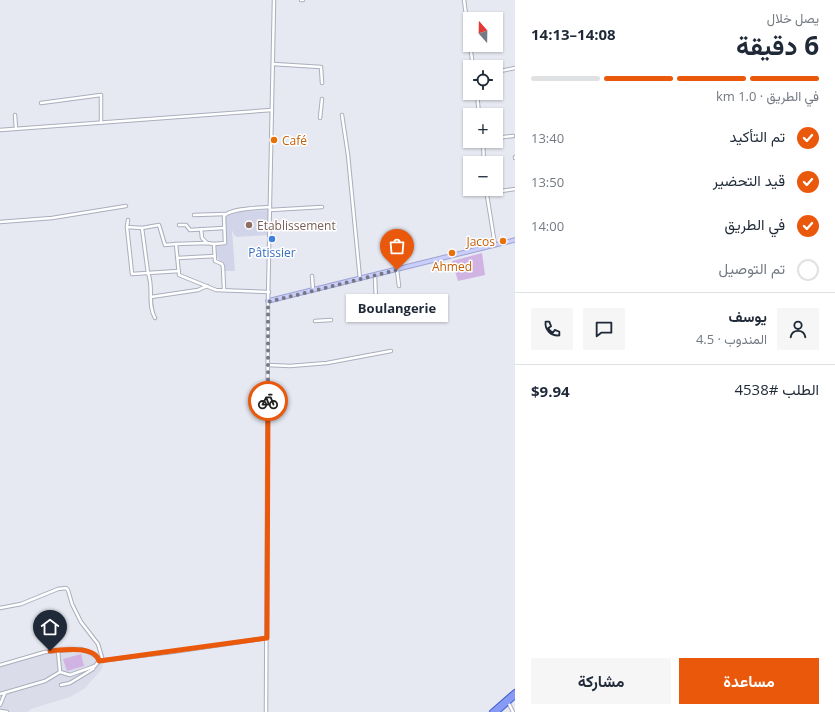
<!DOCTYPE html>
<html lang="ar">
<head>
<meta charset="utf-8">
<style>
  body { margin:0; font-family:"Open Sans",Vazirmatn,sans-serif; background:#f6f6f7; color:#1f2937; direction:rtl; height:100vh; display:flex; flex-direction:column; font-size:15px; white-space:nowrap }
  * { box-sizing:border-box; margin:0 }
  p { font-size:13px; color:#747a83 }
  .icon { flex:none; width:22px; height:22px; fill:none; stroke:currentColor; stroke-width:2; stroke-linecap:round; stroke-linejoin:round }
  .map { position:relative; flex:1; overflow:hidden; direction:ltr }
  .details { display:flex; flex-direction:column; background:#fff; width:320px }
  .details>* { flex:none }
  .needle { width:26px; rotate:340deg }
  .fabs { position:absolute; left:463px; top:12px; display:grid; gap:8px }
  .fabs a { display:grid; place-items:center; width:40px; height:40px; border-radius:0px; background:#fff; box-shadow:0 1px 3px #0004; font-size:20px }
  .pin { position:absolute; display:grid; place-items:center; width:34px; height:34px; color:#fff; margin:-41px -17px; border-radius:50% 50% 50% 0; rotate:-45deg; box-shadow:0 0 4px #0007 }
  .pin .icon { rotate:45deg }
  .courier { position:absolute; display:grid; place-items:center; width:40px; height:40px; margin:-20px; border:3px solid #ea580c; border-radius:50%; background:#fff; color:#222; box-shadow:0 1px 5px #0007 }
  .bubble { position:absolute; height:28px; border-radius:0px; background:#fff; box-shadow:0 1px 3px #0004; font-size:13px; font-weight:700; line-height:28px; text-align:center; direction:rtl }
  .overview em { font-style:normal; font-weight:700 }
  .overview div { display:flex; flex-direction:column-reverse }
  .overview { display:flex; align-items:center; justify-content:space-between; height:68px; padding:0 16px }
  h1 { font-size:26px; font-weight:700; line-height:30px }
  .bar { display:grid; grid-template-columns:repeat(4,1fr); gap:6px 4px; align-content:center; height:48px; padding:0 16px }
  .bar i { height:5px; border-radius:3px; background:#e0e1e3 }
  .bar .on { background:#ea580c }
  .bar p { grid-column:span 4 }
  .line { display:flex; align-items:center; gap:10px; padding:0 16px; border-top:1px solid #e0e1e3 }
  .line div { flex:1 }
  .round { display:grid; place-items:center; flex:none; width:42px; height:42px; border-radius:0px; background:#f6f6f7 }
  ol { padding:0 16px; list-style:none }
  li { display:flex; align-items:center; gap:12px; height:44px }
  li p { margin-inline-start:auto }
  li .icon { padding:4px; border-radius:50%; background:#ea580c; color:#fff; stroke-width:4 }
  li:last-child { color:#747a83 }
  li i { width:22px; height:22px; border:2px solid #e0e1e3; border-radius:50% }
  .primary-button { display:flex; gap:8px; margin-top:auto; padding:8px 16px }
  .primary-button a { flex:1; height:46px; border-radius:0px; background:#ea580c; color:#fff; font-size:16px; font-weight:700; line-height:46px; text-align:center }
  .primary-button a+a { background:#f6f6f7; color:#1f2937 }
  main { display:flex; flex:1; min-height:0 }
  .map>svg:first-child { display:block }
  .residential { fill:#dadcea }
  .education { fill:#d2d5ea }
  .park { fill:#d0b3e3 }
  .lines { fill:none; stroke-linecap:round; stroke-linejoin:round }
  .minor-casing { stroke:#aaaebd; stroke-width:4.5 }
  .secondary-casing { stroke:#9da2d2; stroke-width:5.5 }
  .trunk-casing { stroke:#4262d1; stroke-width:6 }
  .minor { stroke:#fff; stroke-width:2.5 }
  .secondary { stroke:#c9cefa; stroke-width:3.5 }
  .trunk { stroke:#879af4; stroke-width:4 }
  .done { stroke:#757782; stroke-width:4; stroke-dasharray:0 7.2 }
  .route { stroke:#ea580c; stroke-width:5 }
  .food-dot { fill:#e8710a; stroke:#fff; stroke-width:1.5 }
  .education-dot { fill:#8d6e63; stroke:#fff; stroke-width:1.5 }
  .shop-dot { fill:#3f7fe0; stroke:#fff; stroke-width:1.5 }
  .labels { text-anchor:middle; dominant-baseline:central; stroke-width:3; stroke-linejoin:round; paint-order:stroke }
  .food-label { font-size:12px; fill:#c56008; stroke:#fff; text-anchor:start }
  .education-label { font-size:12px; fill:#785e54; stroke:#fff; text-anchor:start }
  .shop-label { font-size:12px; fill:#366cbe; stroke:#fff }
</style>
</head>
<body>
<main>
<section class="details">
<div class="overview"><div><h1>6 دقيقة</h1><p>يصل خلال</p></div><em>14:08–14:13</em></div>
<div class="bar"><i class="on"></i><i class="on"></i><i class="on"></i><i></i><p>في الطريق · 1.0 km</p></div>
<ol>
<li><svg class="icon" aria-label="check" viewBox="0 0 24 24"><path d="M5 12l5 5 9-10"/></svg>تم التأكيد<p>13:40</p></li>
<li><svg class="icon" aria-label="check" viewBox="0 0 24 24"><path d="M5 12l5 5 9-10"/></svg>قيد التحضير<p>13:50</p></li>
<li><svg class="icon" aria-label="check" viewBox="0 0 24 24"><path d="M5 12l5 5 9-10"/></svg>في الطريق<p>14:00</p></li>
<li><i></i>تم التوصيل</li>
</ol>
<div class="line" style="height:72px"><a class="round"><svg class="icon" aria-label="person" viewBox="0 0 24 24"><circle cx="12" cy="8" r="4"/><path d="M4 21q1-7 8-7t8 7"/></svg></a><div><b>يوسف</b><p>المندوب · 4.5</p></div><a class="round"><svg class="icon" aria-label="chat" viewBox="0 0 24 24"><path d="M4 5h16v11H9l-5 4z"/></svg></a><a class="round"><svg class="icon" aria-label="phone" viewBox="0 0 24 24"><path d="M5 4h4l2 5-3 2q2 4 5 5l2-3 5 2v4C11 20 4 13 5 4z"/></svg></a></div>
<div class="line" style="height:52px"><div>الطلب #4538</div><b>$9.94</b></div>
<div class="primary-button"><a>مساعدة</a><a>مشاركة</a></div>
</section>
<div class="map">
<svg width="515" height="712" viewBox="0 0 515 712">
  <rect width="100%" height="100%" fill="#e7e9f2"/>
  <path class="residential" d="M72,645L104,654L102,669L84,689L70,697L31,709L27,712H0V663L55,647Z"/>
  <path class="education" d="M268,210V223L266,225L267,227L268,235L237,237L234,235L232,230L235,271H225L224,263L218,259L216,246L227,245L225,222L226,217L232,212Z"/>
  <g class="park">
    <path d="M482,253L485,275L458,281L452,261Z"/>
    <path d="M81,654L84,666L67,671L63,659Z"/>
  </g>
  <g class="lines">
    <defs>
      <g id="minor">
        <path d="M301,0H303"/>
        <path d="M464,0L473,67"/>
        <path d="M273,64L321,67L322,83"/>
        <path d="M496,72L515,68"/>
        <path d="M477,93L479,115"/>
        <path d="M41,103L101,95V123"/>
        <path d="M15,115L16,129"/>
        <path d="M342,115L348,155L360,279"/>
        <path d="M320,118L322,99"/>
        <path d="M0,130L272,110"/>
        <path d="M496,138L513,136"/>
        <path d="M483,141L484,163"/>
        <path d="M515,157V158"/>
        <path d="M486,189L495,245"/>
        <path d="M486,193L515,189"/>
        <path d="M270,210L322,207"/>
        <path d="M194,215L225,214"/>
        <path d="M128,220L127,227L142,228L159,225L165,245L176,244"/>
        <path d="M0,222L52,218L126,206"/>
        <path d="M179,225H186L190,230L224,228"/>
        <path d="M127,227L132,274L179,271"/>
        <path d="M142,228L148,273C154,287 147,304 155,318"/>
        <path d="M201,229L202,238L207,243"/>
        <path d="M214,244L207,243L176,244L179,275L216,290L269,292"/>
        <path d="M178,258L215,256"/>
        <path d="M397,270L399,286"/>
        <path d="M312,276L313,290"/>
        <path d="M375,276L376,301"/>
        <path d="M224,289L223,267L222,264L215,261L214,244L225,243L224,216C231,208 259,208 270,207"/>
        <path d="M151,297L198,290L207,286"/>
        <path d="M315,321L331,320"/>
        <path d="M268,365L290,366L327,363L391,351"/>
        <path d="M0,608L21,604L58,589L66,588L68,590L72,604L81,622L98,644L103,661"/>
        <path d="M58,651L60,672"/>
        <path d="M99,661L172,652L267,638"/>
        <path d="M0,665L45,652L80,649C87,651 97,654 99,661L95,666L70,675L60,672L45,681L0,694"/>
        <path d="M61,685L70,683L93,669L94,666"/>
        <path d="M508,702L513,712"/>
        <path d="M0,705L5,693"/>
        <path d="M0,711L7,712"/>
        <path d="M266,712L268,301L274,0"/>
      </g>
      <path id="secondary" d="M268,301L515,240"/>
      <g id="trunk">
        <path d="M492,712L515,692"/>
        <path d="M497,712L515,696"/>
      </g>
    </defs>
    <use href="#minor" class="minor-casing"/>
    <use href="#secondary" class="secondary-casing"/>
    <use href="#trunk" class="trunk-casing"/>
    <use href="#minor" class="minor"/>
    <use href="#secondary" class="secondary"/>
    <use href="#trunk" class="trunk"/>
  </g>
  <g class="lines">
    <path class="done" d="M268,401V302L397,270"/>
    <path class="route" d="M50,651C62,650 95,645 99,661L267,638L268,401"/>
  </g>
  <g class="food-dot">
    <circle cx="274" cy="140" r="4"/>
    <circle cx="503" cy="241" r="4"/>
    <circle cx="452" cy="253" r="4"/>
  </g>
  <circle class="education-dot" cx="249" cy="225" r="4"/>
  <circle class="shop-dot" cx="272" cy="239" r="4"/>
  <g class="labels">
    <g class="food-label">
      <text x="282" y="140">Café</text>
      <text x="495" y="241" text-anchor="end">Jacos</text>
      <text x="452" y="266" text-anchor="middle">Ahmed</text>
    </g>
    <g class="education-label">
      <text x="257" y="225">Etablissement</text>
    </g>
    <g class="shop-label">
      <text x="272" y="252">Pâtissier</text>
    </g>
  </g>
</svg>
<div class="fabs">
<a><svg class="needle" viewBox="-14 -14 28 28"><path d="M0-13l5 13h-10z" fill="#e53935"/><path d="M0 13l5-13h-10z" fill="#747a83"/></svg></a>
<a><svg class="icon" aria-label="locate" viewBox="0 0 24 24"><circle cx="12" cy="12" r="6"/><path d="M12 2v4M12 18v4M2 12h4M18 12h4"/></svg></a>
<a>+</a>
<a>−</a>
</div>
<div class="pin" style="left:397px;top:270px;background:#ea580c"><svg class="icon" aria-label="bag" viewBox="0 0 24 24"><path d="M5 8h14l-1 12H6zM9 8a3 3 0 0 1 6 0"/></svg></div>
<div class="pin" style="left:50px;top:651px;background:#1f2937"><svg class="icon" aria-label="home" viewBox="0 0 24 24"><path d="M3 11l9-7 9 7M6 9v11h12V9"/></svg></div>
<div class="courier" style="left:268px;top:401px"><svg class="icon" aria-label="bike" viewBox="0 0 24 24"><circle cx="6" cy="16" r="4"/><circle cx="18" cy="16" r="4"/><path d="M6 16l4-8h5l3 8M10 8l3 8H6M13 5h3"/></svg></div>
<div class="bubble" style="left:346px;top:294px;width:102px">Boulangerie</div>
</div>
</main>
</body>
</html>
